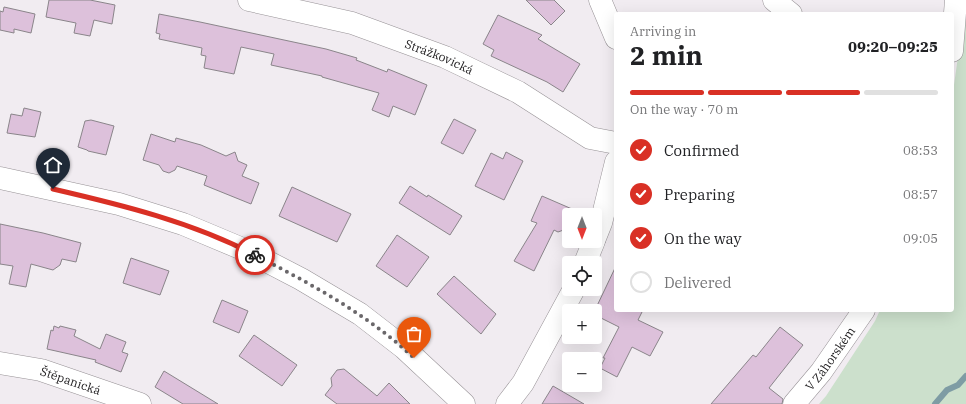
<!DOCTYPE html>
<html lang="en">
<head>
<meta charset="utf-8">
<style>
  body { margin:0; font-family:"IBM Plex Serif",serif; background:#f6f6f6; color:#202124; height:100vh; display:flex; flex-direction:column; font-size:15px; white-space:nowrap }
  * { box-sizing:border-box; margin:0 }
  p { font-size:13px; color:#757577 }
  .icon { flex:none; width:22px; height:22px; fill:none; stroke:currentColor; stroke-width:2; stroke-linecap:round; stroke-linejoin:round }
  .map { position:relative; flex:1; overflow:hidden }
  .sheet { position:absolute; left:614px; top:12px; width:340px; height:300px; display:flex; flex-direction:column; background:#fff; border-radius:4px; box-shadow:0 4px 16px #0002 }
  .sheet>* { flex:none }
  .needle { width:26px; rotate:180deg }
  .tools { position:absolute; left:562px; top:208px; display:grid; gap:8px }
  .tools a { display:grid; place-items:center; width:40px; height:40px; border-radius:4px; background:#fff; box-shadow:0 4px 16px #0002; font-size:20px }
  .pin { position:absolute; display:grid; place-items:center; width:34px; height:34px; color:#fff; margin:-41px -17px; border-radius:50% 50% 50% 0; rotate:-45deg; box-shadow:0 0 4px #0007 }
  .pin .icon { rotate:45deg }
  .courier { position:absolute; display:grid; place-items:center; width:40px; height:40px; margin:-20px; border:3px solid #d93025; border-radius:50%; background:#fff; color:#222; box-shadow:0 1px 5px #0007 }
  .head em { font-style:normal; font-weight:800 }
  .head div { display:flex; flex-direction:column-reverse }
  .head { display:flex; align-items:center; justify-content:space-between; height:68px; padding:0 16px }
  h1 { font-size:26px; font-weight:800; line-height:30px }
  .bar { display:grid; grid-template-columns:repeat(4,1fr); gap:6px 4px; align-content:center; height:48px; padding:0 16px }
  .bar i { height:5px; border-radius:3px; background:#e0e0e0 }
  .bar .on { background:#d93025 }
  .bar p { grid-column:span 4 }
  ol { padding:0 16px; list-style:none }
  li { display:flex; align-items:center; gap:12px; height:44px }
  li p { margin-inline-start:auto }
  li .icon { padding:4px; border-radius:50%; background:#d93025; color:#fff; stroke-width:4 }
  li:last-child { color:#757577 }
  li i { width:22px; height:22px; border:2px solid #e0e0e0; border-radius:50% }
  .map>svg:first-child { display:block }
  .green { fill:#cce0cc }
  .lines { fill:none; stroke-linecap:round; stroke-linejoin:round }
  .stream { stroke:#7e9ca4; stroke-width:6 }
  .building { fill:#ddc1db; stroke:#8a858a }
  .minor-casing { stroke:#979296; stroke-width:23 }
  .minor { stroke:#fff; stroke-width:22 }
  .done { stroke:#6a676a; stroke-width:4; stroke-dasharray:0 7.2 }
  .route { stroke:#d93025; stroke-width:5 }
  .labels { text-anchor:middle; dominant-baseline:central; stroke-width:3; stroke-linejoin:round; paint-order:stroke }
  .street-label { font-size:12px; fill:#222022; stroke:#fff }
</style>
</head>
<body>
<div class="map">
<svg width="966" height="404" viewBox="0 0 966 404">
  <rect width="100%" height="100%" fill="#f1ecf1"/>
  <path class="green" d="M966,0V404H819L826,396L875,321L880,310H952V99Z"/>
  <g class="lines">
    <path class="stream" d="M935,404L947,390L958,385L966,376"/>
  </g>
  <g class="building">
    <path d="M49,0H90L115,5L112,24L94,20L90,36L74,33L76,23L46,17Z"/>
    <path d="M526,0H554L565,11L551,25Z"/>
    <path d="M4,7L35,14L31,33L14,29V33L0,30V11L3,12Z"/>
    <path d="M159,14L200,22L326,49L357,58L356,60L387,72L388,69L427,85L415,115L393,106L389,117L372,110L379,93L322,77V76L271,65L274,54L241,47L234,74L204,68L206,56L201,55L202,48L159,39L160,34L156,33Z"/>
    <path d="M498,15L542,35L538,39L580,64L563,92L547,82L491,56L494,50L483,44Z"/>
    <path d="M24,108L41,112L35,137L7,133L11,114L22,116Z"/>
    <path d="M454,119L476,130L463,154L441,143Z"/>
    <path d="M91,120L114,126L106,155L88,151L87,150L78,147L85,121Z"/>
    <path d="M151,134L175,142L176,138L201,145L226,156L235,152L238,161L247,165L242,176L259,183L251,204L204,185L207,176L177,166L175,170L169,173L163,171L159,165L143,160Z"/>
    <path d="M506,152L523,161L504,200L475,186L491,153L503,159Z"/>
    <path d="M410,186L427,197L428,195L462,216L450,235L399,203Z"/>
    <path d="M292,187L351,214L337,242L279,216Z"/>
    <path d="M542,196L572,209L567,221L569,228L558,232L554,230L534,271L514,261L537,223L531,221Z"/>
    <path d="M0,224L43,233L81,243L76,262L62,259L60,265L53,270L31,264L26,287L9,284L13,266L0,264Z"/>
    <path d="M397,235L429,257L407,287L376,266Z"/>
    <path d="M131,258L169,271L160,295L123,283Z"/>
    <path d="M616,266V310H643L638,320L663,332L650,356L632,347L617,377L600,368L605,358H603L619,327L595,315V311L585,310H595Z"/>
    <path d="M454,276L496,314L481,334L437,294Z"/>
    <path d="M222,300L248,311L239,333L213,322Z"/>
    <path d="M54,326L59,328L60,326L76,330L74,336L100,349L106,334L126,342L122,352L128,354L121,372L95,362L96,360L47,349L51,330L53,331Z"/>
    <path d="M780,327L803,345L769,388L783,399L782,404H711L753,355L756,357Z"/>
    <path d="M254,335L297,365L282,386L239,356Z"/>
    <path d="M344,369L377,396L389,383L410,404H337L325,395L332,386L331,378L337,370Z"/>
    <path d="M164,371L218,404H183L155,387Z"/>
    <path d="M553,386L584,404H542Z"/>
  </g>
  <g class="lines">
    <defs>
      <g id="minor">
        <path id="s1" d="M249,0L352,23L445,57L518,92L590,138L616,143"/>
        <path d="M600,0L616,38"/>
        <path d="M774,0L791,14"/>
        <path d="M952,51L956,0"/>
        <path d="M0,178L119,204L183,224L245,250L301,279L360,314L404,348L464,404"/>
        <path d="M595,238L601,223L616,162"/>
        <path d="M585,263L594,241"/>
        <path id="s2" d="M0,363L41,370L140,404"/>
        <path d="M507,404L523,383L574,289"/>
        <path id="s3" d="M794,404L821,372L864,310"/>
      </g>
    </defs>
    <use href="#minor" class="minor-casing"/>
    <use href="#minor" class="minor"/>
  </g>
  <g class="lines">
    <path class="done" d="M255,255C311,284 367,314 414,358"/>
    <path class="route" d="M53,189C122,205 192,222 255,255"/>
  </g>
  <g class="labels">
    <g class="street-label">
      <text stroke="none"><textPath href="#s1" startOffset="199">Strážkovická</textPath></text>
      <text stroke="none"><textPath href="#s3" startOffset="58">V Záhorském</textPath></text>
      <text stroke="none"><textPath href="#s2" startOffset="73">Štěpanická</textPath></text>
    </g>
  </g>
</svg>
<div class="tools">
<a><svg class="needle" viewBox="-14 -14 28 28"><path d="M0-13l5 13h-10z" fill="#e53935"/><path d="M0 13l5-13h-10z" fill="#757577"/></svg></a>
<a><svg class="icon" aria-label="locate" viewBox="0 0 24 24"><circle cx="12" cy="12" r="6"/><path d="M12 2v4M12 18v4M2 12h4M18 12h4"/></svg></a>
<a>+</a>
<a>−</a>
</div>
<div class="pin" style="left:414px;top:358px;background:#ea580c"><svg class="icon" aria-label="bag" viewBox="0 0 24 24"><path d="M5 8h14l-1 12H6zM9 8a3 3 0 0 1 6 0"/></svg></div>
<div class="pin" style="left:53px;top:189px;background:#1f2937"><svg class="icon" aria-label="home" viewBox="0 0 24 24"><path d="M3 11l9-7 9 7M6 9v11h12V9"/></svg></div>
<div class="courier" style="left:255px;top:255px"><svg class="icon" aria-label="bike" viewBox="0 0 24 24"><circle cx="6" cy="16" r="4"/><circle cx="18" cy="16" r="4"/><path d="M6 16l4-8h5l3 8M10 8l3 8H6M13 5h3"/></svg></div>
<section class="sheet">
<div class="head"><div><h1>2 min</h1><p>Arriving in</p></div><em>09:20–09:25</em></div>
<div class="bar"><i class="on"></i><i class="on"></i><i class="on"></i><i></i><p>On the way · 70 m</p></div>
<ol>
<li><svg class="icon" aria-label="check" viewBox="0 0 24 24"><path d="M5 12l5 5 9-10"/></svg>Confirmed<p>08:53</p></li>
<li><svg class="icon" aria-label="check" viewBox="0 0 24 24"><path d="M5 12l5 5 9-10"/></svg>Preparing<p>08:57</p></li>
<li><svg class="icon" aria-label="check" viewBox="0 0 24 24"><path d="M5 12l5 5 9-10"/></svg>On the way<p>09:05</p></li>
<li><i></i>Delivered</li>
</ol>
</section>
</div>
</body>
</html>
